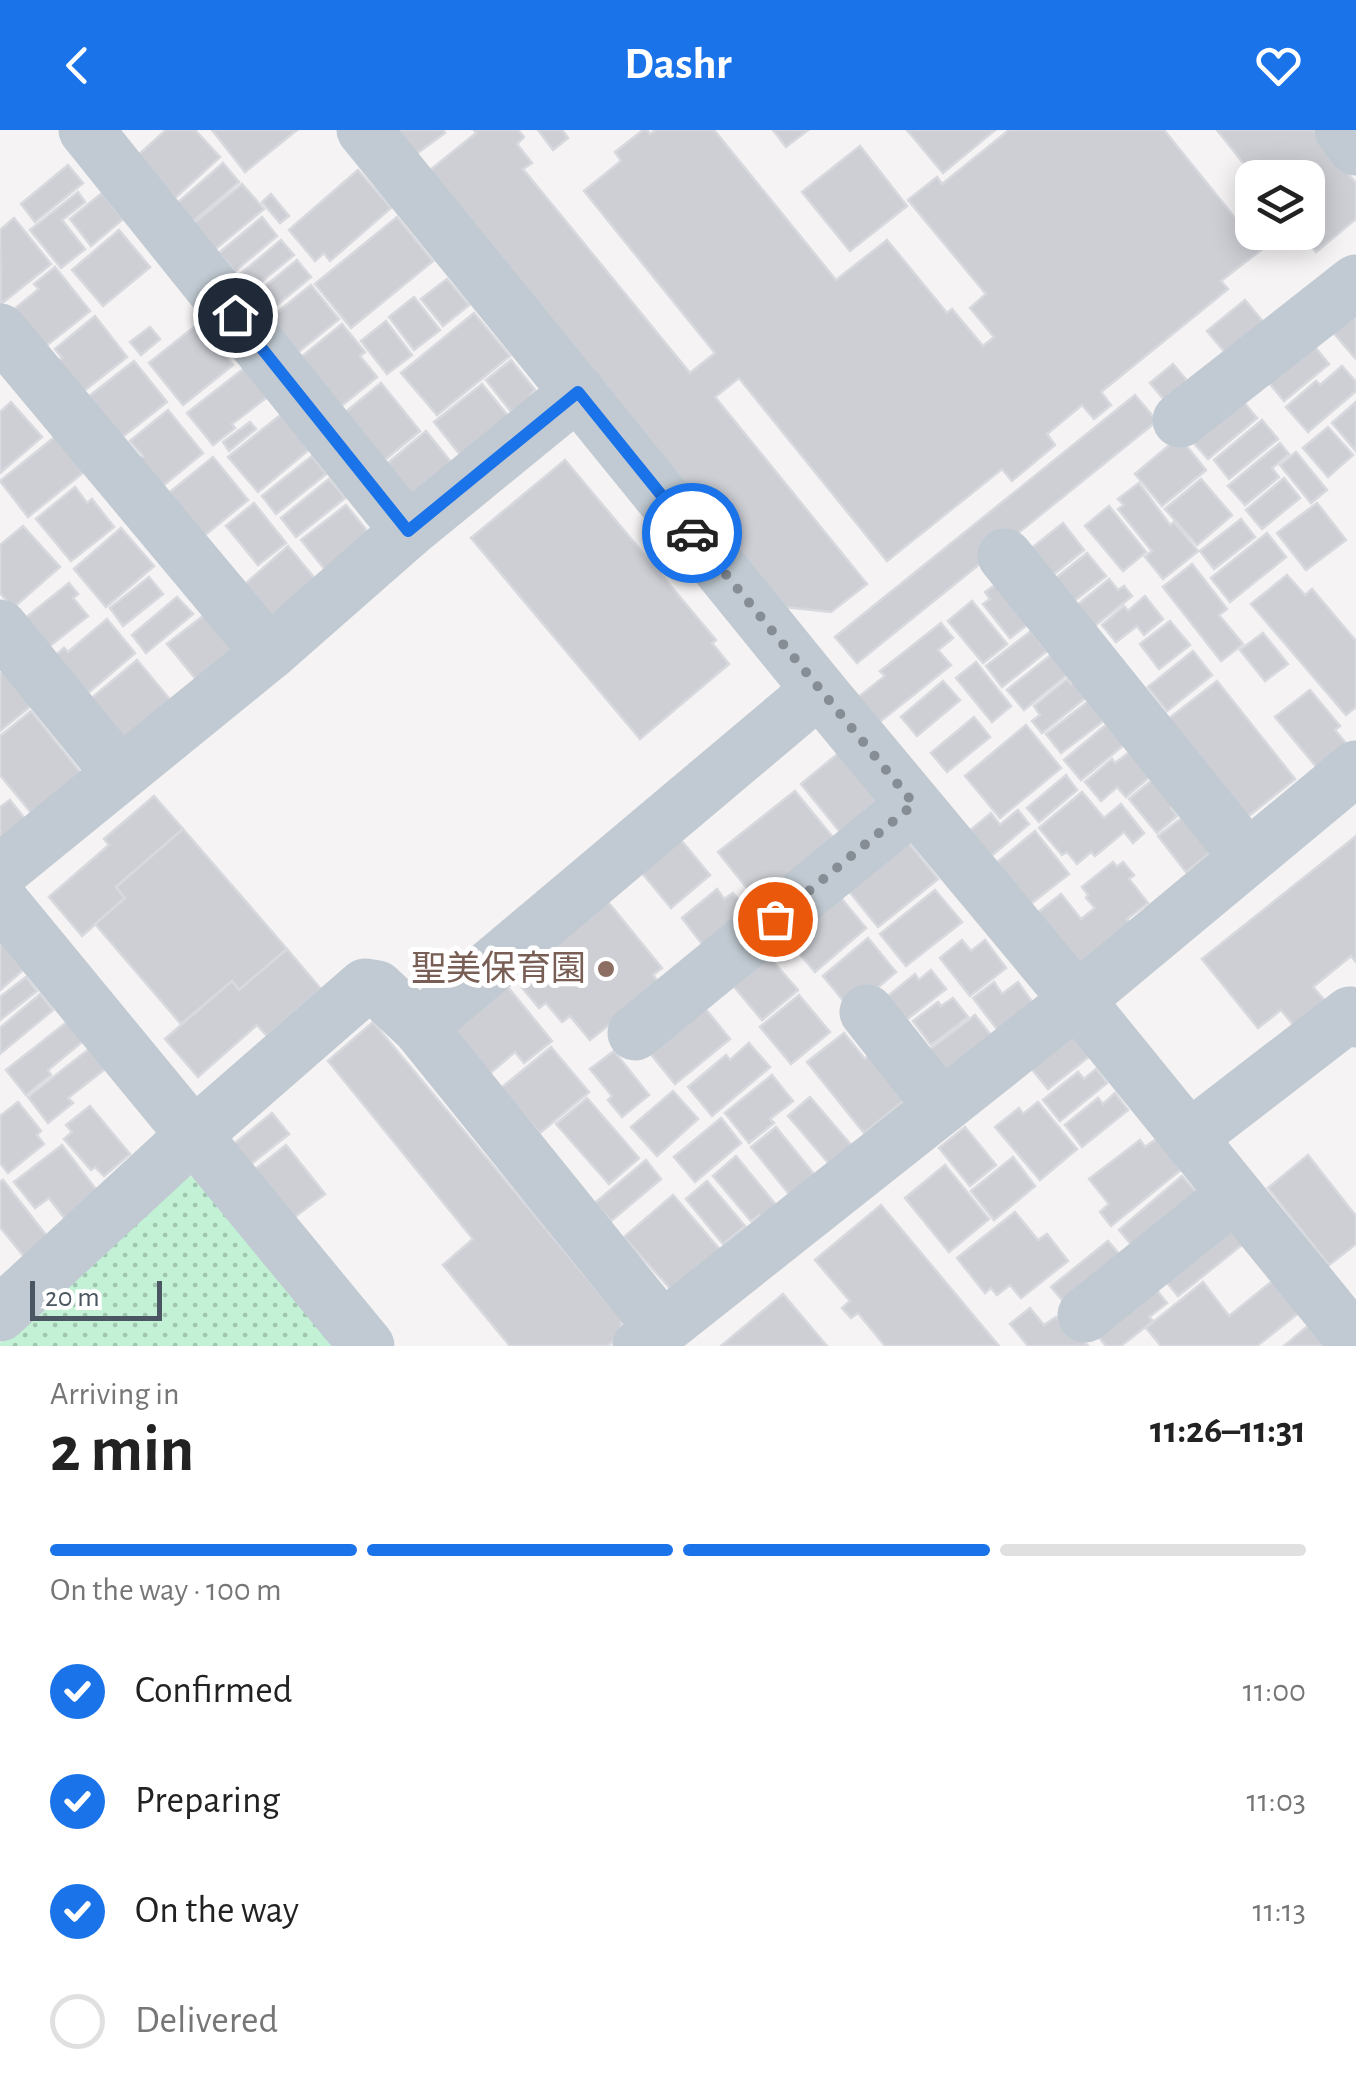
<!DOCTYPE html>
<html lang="en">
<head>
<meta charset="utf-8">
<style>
  body { margin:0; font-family:"Alegreya Sans","Noto Sans JP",sans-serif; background:#f2f2f2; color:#222; height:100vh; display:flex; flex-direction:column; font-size:38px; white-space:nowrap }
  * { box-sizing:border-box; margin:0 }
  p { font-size:32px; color:#767676 }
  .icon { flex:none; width:55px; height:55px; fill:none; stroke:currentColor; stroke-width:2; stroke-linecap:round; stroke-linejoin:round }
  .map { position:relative; height:1216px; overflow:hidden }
  .sheet { display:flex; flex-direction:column; background:#fff; flex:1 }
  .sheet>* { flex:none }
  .fabs { position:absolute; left:1235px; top:30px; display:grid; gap:20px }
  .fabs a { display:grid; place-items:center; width:90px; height:90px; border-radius:20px; background:#fff; box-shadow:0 5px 25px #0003; font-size:50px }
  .scale { position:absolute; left:30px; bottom:25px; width:132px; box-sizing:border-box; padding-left:10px; border:5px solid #4a5661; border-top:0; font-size:28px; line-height:35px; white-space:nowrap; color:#4a5661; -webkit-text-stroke:8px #fff; paint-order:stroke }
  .pin { position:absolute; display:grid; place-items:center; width:85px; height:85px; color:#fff; margin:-42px; border:5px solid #fff; border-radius:50%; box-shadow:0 2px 10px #0007 }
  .courier { position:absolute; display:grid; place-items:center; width:100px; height:100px; margin:-50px; border:8px solid #1a73e8; border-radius:50%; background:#fff; color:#222; box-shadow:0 2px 12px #0007 }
  .head em { font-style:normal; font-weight:700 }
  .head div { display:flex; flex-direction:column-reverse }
  .head { display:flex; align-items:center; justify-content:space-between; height:170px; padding:0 50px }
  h1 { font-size:65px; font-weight:700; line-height:75px }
  .bar { display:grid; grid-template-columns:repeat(4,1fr); gap:15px 10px; align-content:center; height:120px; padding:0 50px }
  .bar i { height:12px; border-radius:8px; background:#e0e0e0 }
  .bar .on { background:#1a73e8 }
  .bar p { grid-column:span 4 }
  ol { padding:0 50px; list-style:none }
  li { display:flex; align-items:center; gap:30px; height:110px }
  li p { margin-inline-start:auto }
  li .icon { padding:10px; border-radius:50%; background:#1a73e8; color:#fff; stroke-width:4 }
  li:last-child { color:#767676 }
  li i { width:55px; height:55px; border:5px solid #e0e0e0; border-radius:50% }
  header { display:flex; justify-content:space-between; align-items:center; height:130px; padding:0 50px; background:#1a73e8; color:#fff; font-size:45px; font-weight:700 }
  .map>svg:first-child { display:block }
  .grass { fill:url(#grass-dots) }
  .building { fill:#cdcfd5; stroke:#d7d9de; stroke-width:2.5 }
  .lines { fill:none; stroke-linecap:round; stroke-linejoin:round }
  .minor { stroke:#c1cad2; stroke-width:55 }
  .done { stroke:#868d94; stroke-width:10; stroke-dasharray:0 18 }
  .route { stroke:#1a73e8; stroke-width:12 }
  .education-dot { fill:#8d6e63; stroke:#fff; stroke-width:4 }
  .labels { text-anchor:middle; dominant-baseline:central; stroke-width:10; stroke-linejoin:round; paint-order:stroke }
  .education-label { font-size:35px; fill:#785e54; stroke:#fff; text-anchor:end }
</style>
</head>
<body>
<header><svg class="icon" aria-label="back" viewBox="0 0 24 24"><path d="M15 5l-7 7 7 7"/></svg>Dashr<svg class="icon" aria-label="heart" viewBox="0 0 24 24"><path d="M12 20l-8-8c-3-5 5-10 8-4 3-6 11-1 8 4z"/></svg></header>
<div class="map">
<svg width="1356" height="1216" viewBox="0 0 1356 1216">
  <defs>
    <pattern id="grass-dots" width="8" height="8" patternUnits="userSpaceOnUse" patternTransform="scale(2.5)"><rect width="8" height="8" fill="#c3f1d5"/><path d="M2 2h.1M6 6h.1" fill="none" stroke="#a0c6b0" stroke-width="1.8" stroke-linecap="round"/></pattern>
  </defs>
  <rect width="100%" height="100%" fill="#f5f3f3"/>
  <path class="grass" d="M202,1046L339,1216H0V1213L181,1047Z"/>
  <g class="building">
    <path d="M166,0H195L220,27L175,68L137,26Z"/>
    <path d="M212,0H297L245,42Z"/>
    <path d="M397,0H443L445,3L416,24Z"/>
    <path d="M474,0H518L524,7L517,14L532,33L523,39L690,243L715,223L584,61L621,31L615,22L643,0H647L650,4L656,0H714L836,150L887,110L947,183L952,179L983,216L994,207L970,178L986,164L908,70L937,47L942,54L1009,0H1164L1261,120L1221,151L1228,159L1101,262L1111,275L1094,289L1082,275L1047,304L1055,315L1012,351L1002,339L887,431L739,248L715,267L867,454L831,482L785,477L429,41L476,3Z"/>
    <path d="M538,0H562L568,8L553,20Z"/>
    <path d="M773,0H808L786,17Z"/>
    <path d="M907,0H995L943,43Z"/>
    <path d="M1217,0H1313L1356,53V89L1316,122L1300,102H1308V48H1255Z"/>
    <path d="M860,16L907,76L850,121L802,62Z"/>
    <path d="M223,33L239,52L184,99L168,81Z"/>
    <path d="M68,35L83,53L35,92L21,74Z"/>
    <path d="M358,40L391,78L330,131L324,123L315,131L289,100Z"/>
    <path d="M242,54L264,79L213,121L192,95Z"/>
    <path d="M78,62L85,72L62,90L85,119L61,138L30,100Z"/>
    <path d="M102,63L123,89L91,116L70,89Z"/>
    <path d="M271,64L289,86L280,93L262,72Z"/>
    <path d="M262,87L277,106L235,141L219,123Z"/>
    <path d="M397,87L433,131L351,198L315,154Z"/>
    <path d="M14,88L51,134L1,174L0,100Z"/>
    <path d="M119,100L150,137L103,176L72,140Z"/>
    <path d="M281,110L294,125L250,161L238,146Z"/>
    <path d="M297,130L311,147L266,184L252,167Z"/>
    <path d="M55,137L90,181L37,223L7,185L39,159L34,154Z"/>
    <path d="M447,149L469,175L443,196L421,169Z"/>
    <path d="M311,155L339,189L286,232L258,198Z"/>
    <path d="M414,167L440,200L414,220L389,187Z"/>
    <path d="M1245,170L1270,200L1232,231L1207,201Z"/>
    <path d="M1356,179V227L1355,228L1331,200Z"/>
    <path d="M474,183L510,226L437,285L401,243Z"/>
    <path d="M95,186L127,227L80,264L55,234L62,228L55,219Z"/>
    <path d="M386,191L412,225L387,244L361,211Z"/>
    <path d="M199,193L233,235L183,275L149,233Z"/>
    <path d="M342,194L365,222L360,226L377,247L329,286L289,237Z"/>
    <path d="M150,197L160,209L141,225L130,212Z"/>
    <path d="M1310,211L1329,234L1284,271L1265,248Z"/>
    <path d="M511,230L535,260L530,265L536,272L516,288L486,250Z"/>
    <path d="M134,231L167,272L121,308L88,267Z"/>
    <path d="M1173,234L1195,260L1172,279L1150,253Z"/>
    <path d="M247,236L270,265L232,294L235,298L213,315L187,283Z"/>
    <path d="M1342,236L1356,252V261L1308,302L1286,277L1316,251L1320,255Z"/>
    <path d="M381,253L420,301L381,333L342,285Z"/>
    <path d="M482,254L513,292L465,331L434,292Z"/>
    <path d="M1135,265L1157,291L857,533L835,507Z"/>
    <path d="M1242,270L1257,288L1208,329L1193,312Z"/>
    <path d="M11,272L42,307L0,343V282Z"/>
    <path d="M1356,272V321L1332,293Z"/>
    <path d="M168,280L203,323L154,363L131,335L143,326L130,311Z"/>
    <path d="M283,283L312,317L258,362L228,327Z"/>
    <path d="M1262,290L1278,309L1229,349L1214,330Z"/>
    <path d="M250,292L256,299L229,321L223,312Z"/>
    <path d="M1328,297L1353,325L1328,347L1303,318Z"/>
    <path d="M426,301L455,337L411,373L382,338Z"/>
    <path d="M57,305L85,341L28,387L0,351Z"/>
    <path d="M1179,307L1206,340L1162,376L1135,344Z"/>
    <path d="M1280,313L1289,324L1272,338L1279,347L1245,375L1228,356Z"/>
    <path d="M1296,322L1327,360L1311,373L1280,335Z"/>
    <path d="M312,326L326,344L276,384L262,366Z"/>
    <path d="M213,327L248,370L194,414L159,371Z"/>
    <path d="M565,330L716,510L712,513L729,534L640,609L471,408Z"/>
    <path d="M1284,348L1300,368L1262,399L1246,380Z"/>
    <path d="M329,349L345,368L296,407L281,388Z"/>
    <path d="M1201,349L1232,385L1197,415L1165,379Z"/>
    <path d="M1139,353L1170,395L1174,392L1198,421L1163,449L1145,427L1152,421L1118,379L1124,375L1118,369Z"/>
    <path d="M75,357L87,373L92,369L114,397L71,431L36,389Z"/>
    <path d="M254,373L286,413L258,435L226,396Z"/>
    <path d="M1317,373L1346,410L1306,440L1277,403Z"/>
    <path d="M346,375L372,407L327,442L301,410Z"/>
    <path d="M1109,376L1146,422L1123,441L1085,396Z"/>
    <path d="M1241,389L1255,407L1214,439L1200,421Z"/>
    <path d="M1063,393L1084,420L1049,448L1028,421Z"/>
    <path d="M23,396L60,437L13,478L0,463V415Z"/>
    <path d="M121,398L154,436L106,477L74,439Z"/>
    <path d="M1267,403L1286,427L1230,472L1211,448Z"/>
    <path d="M288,416L318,452L275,490L236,462Z"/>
    <path d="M1087,423L1106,446L1069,475L1051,452Z"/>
    <path d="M1192,434L1227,479L1219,485L1243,514L1221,531L1163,457Z"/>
    <path d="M1287,445L1305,465L1312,459L1356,511V577L1346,585L1251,474Z"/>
    <path d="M149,447L163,464L123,496L110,478Z"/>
    <path d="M1004,449L1035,489L1010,508L983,474L990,469L985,462Z"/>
    <path d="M1109,449L1118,460L1124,456L1132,466L1092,498L1075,477Z"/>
    <path d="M69,453L78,464L73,468L88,486L46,519L23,490Z"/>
    <path d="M1145,466L1163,489L1144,505L1137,496L1116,512L1102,495L1124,476L1128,481Z"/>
    <path d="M177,467L193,484L146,523L132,505Z"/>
    <path d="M972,471L1007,514L983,533L948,491Z"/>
    <path d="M208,482L232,514V527L199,553L167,514Z"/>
    <path d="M107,489L135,523L75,574L43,536L64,518L68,522Z"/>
    <path d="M1170,491L1190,515L1159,539L1140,514Z"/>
    <path d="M941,493L953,508L938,520L951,535L877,594L856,569L885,546L880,541Z"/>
    <path d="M1031,501L1047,521L1002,557L986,536Z"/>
    <path d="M1263,503L1288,534L1265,551L1240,520Z"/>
    <path d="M1057,520L1073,540L1024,580L1007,560Z"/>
    <path d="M1193,521L1212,545L1167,581L1148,557Z"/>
    <path d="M137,530L173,573L125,613L81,577Z"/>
    <path d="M976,532L1011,576L992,592L956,548Z"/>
    <path d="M4,541L32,575L0,601V544Z"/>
    <path d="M1081,545L1094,561L1042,603L1032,591L1040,585L1034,576L1067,549L1071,554Z"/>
    <path d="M943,551L960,570L917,606L901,587Z"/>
    <path d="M1217,551L1295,649L1245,689L1167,590Z"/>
    <path d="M1310,560L1340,596L1335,600L1349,617L1319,640L1275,587Z"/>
    <path d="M1095,566L1110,586L1061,623L1046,604Z"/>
    <path d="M31,581L82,644L33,685L0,645V606Z"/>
    <path d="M974,587L990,607L947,642L931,623Z"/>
    <path d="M1113,589L1130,610L1081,650L1064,630Z"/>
    <path d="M1026,595L1061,638L1000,688L965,646Z"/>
    <path d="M1131,621L1159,639L1126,667L1117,657L1101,671L1085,652L1112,629L1115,633Z"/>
    <path d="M840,622L888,681L849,713L801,654Z"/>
    <path d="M1066,645L1077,660L1039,692L1027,678Z"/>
    <path d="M1157,646L1179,672L1171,678L1177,686L1157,703L1129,669Z"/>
    <path d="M795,661L836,711L758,772L718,722Z"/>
    <path d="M1082,662L1104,688L1121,674L1144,703L1133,713L1124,702L1095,726L1091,722L1077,734L1067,722L1062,725L1039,698Z"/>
    <path d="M154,666L183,699L116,757L125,768L82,806L49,767L109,715L104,709Z"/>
    <path d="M10,670L29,694L0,716V677Z"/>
    <path d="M1018,680L1029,694L988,729L967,703L991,683L1000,695Z"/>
    <path d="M1183,687L1211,722L1186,742L1158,706Z"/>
    <path d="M183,699L287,819L239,860L232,851L181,894L95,794L125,768L116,757Z"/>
    <path d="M1035,701L1069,744L1028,776L995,734Z"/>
    <path d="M1356,706V832L1351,826L1313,857L1327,873L1296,898L1281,880L1258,898L1202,829Z"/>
    <path d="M681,710L710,745L671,778L642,743Z"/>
    <path d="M908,712L938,749L878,797L848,760Z"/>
    <path d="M1113,732L1117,737L1123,732L1134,745L1129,749L1148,773L1127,789L1131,794L1079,836L1036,784L1061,764L1081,789L1095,778L1086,768L1088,765L1082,757Z"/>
    <path d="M717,759L724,769L733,763L753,787L709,823L682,788Z"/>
    <path d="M935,760L962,792L906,836L880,804Z"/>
    <path d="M837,763L866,798L815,842L785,807Z"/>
    <path d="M608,772L662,838L653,845L660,854L590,910L570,886L562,892L546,873L539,878L514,848Z"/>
    <path d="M868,808L896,842L851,880L823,846Z"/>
    <path d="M962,810L971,821L985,810L1006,838L970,866L940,828Z"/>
    <path d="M1,813L23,840L0,860V814Z"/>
    <path d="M287,819L321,859L267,906L257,895L198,947L165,909L232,851L239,860Z"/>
    <path d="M766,823L798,860L762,890L730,852Z"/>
    <path d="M931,840L946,859L906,890L888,866L915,844L919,850Z"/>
    <path d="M26,847L37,861L0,890V867Z"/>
    <path d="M994,852L1002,864L1018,852L1035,876L1000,903L973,868Z"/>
    <path d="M507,856L552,911L524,933L515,922L488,945L452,899Z"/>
    <path d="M40,864L53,880L0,924V898Z"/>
    <path d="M799,865L830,902L791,934L760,897Z"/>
    <path d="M953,868L968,887L931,915L913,891L938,872L941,876Z"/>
    <path d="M704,877L730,909L675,954L649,922Z"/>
    <path d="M975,885L994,909L945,940L929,920Z"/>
    <path d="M67,892L83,911L48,940L51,945L26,965L6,940Z"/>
    <path d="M373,892L622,1190L618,1207L608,1216H510L443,1135L473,1109L328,931Z"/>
    <path d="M844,903L865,929L870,924L906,969L864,1003L807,932Z"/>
    <path d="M1073,903L1091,925L1048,959L1030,937Z"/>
    <path d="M749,913L770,937L712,986L688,957L726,925L730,930Z"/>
    <path d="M551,917L589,962L540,1003L501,958Z"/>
    <path d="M89,919L105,939L68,968L73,973L48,993L28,967Z"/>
    <path d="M614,921L649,965L622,987L608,970L612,966L590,939Z"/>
    <path d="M1096,939L1107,953L1060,991L1043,970L1078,942L1084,949Z"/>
    <path d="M772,945L793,971L770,989L774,993L749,1013L725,983Z"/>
    <path d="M673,961L698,989L657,1026L631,997Z"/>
    <path d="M1115,963L1128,980L1082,1017L1065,995L1098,968L1103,974Z"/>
    <path d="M810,967L853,1017L831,1036L788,986Z"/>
    <path d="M587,968L639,1028L609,1054L556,994Z"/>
    <path d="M18,972L41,1001L37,1005L44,1014L8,1043L0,1033V986Z"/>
    <path d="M1038,972L1077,1019L1040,1050L995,997L1019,978L1023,984Z"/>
    <path d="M90,976L130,1024L104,1046L95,1037L91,1040L64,1009L72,1002L66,995Z"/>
    <path d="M272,983L289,1004L251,1034L234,1014Z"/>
    <path d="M721,988L741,1013L695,1052L674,1027Z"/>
    <path d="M776,997L818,1049L793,1069L751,1017Z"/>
    <path d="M965,997L996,1035L970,1056L939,1018Z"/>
    <path d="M1158,1008L1183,1038L1111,1096L1100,1082L1109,1074L1089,1049L1140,1010L1145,1017Z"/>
    <path d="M62,1015L98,1062L65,1089L49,1068L35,1078L14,1052Z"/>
    <path d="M286,1015L325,1064L292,1089L253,1041Z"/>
    <path d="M1308,1025L1356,1086V1114L1329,1135L1268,1058Z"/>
    <path d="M736,1026L777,1076L762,1089L759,1085L751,1091L713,1046Z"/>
    <path d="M1013,1027L1035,1056L994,1090L971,1061Z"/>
    <path d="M646,1030L661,1049L611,1091L595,1073Z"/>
    <path d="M945,1035L989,1089L949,1122L905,1068Z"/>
    <path d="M1182,1046L1198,1064L1135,1119L1119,1100Z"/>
    <path d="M3,1050L50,1110L26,1129L0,1097V1052Z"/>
    <path d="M707,1051L745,1096L723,1114L686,1069Z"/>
    <path d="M673,1065L723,1123L675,1164L624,1107Z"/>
    <path d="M881,1075L999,1216H885L858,1183L851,1188L842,1178L850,1171L815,1130Z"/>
    <path d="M1015,1082L1038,1110L1047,1104L1068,1131L1021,1168L1010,1155L997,1165L991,1158L985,1163L957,1128Z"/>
    <path d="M1231,1101L1243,1114L1178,1166L1160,1144Z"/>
    <path d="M1108,1111L1126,1132L1069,1178L1051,1157Z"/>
    <path d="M1275,1149L1301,1181L1257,1216H1161L1146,1198L1203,1152L1229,1186Z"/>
    <path d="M1151,1153L1167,1173L1149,1187L1153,1191L1121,1216H1106L1093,1200Z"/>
    <path d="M783,1164L827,1216H721Z"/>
    <path d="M1030,1178L1044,1195L1056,1187L1059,1191L1064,1187L1088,1216H1028L1010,1194Z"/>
    <path d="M1309,1195L1327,1216H1284Z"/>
  </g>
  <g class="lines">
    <g class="minor">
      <path d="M86,0L408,401"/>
      <path d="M364,0L819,560L1077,870L1356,1213"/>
      <path d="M1342,0L1356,18"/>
      <path d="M0,201L269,523"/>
      <path d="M1180,290L1356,152"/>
      <path d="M1005,426L1247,727"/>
      <path d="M0,497L120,644"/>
      <path d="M0,742L269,523L408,401L578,262"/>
      <path d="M0,770L367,1216"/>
      <path d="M867,882L942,977"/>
      <path d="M419,897L819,560"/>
      <path d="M635,903L914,675"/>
      <path d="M1189,1008L1350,884L1356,890"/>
      <path d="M0,1184L194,1005L365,856L377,858L419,897L662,1198"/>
      <path d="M1085,1185L1234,1065"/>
      <path d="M640,1216L1077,870L1356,638"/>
    </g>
  </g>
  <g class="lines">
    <path class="done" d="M692,403L914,674L775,789"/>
    <path class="route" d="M235,185L408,401L578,262L692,403"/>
  </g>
  <circle class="education-dot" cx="606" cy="839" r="10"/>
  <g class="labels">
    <g class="education-label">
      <text x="586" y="839">聖美保育園</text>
    </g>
  </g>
</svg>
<div class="fabs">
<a><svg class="icon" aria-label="layers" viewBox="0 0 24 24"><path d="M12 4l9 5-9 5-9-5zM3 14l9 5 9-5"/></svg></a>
</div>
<div class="scale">20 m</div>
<div class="pin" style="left:775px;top:789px;background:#ea580c"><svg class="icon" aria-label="bag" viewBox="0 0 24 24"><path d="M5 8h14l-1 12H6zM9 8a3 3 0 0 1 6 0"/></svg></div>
<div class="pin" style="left:235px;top:185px;background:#1f2937"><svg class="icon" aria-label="home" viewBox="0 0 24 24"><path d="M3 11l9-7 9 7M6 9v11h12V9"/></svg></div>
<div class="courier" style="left:692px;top:403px"><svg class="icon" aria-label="car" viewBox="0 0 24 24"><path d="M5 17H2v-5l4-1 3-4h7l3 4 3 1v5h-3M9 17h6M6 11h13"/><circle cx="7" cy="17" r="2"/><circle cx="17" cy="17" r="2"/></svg></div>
</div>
<section class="sheet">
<div class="head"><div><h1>2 min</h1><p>Arriving in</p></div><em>11:26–11:31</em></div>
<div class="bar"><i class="on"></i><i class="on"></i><i class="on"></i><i></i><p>On the way · 100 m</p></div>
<ol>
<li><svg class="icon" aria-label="check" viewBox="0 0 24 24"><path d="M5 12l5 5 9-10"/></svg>Confirmed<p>11:00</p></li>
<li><svg class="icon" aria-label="check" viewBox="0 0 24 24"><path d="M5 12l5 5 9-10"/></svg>Preparing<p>11:03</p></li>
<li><svg class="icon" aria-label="check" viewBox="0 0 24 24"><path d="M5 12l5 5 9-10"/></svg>On the way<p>11:13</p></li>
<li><i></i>Delivered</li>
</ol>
</section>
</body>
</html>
